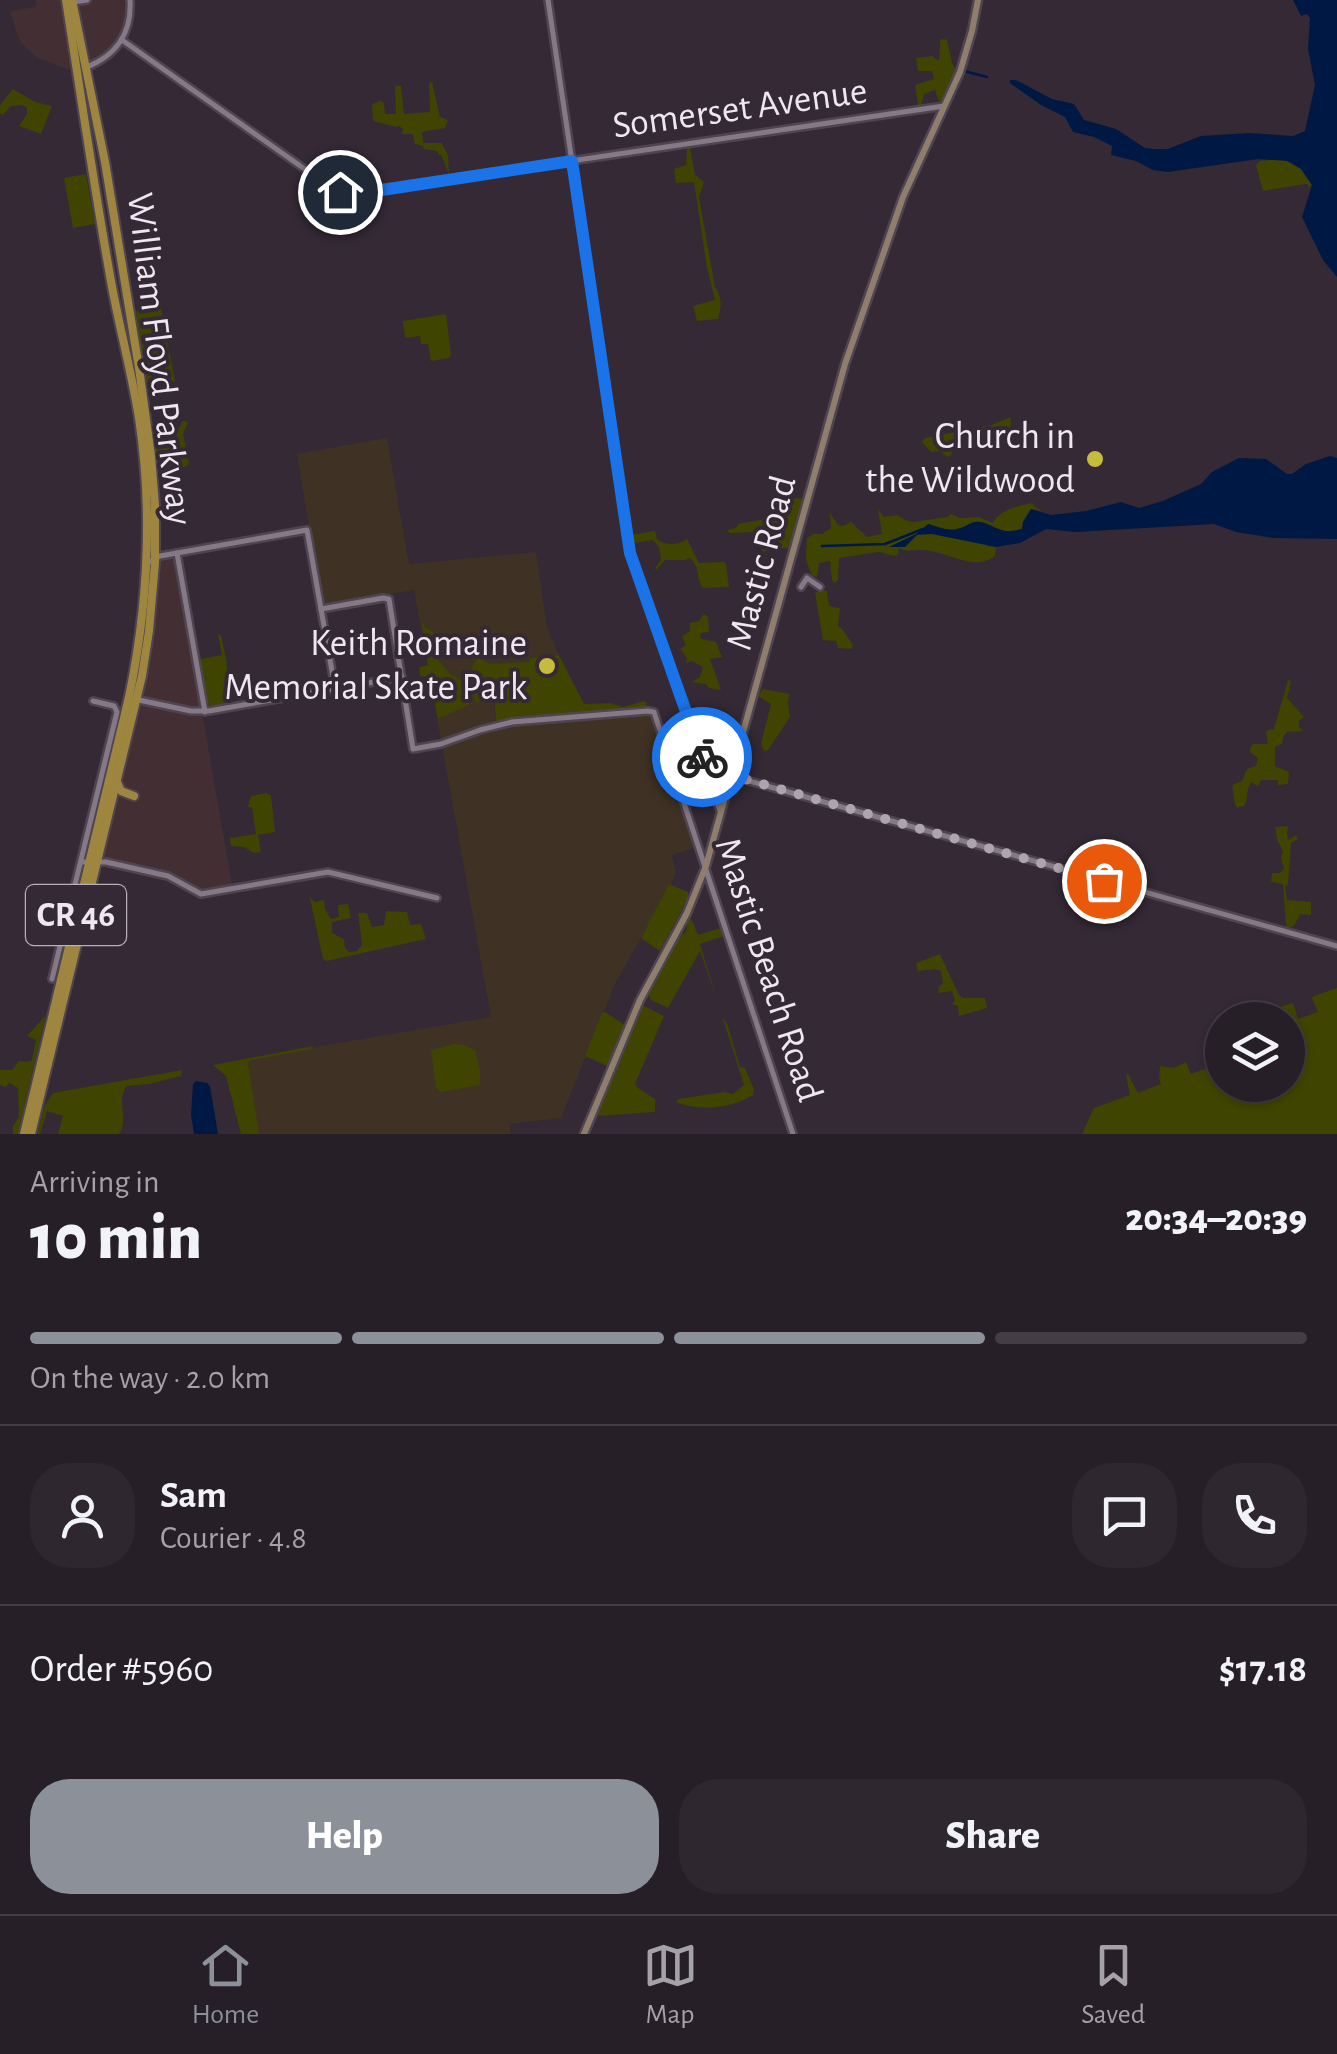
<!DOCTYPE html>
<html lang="en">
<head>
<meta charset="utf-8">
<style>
  body { margin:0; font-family:"Alegreya Sans",sans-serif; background:#2f2730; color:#f1f3f6; height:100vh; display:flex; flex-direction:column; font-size:38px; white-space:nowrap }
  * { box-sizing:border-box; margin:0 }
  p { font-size:32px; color:#a4a2a8 }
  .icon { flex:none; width:55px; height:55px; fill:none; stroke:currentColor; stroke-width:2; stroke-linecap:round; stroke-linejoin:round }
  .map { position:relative; height:1134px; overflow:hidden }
  .details { display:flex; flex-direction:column; background:#271f28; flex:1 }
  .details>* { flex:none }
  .tools { position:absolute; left:1205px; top:1002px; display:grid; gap:20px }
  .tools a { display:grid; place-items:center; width:100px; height:100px; border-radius:50%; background:#271f28; box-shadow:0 2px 8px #0004,0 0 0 2px #433d45; font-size:50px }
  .pin { position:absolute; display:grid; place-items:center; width:85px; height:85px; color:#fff; margin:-42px; border:5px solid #fff; border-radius:50%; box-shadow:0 2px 10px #0007 }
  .courier { position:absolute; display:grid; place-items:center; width:100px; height:100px; margin:-50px; border:8px solid #1a73e8; border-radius:50%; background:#fff; color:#222; box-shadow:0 2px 12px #0007 }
  .headline em { font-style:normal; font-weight:800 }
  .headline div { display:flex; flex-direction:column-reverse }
  .headline { display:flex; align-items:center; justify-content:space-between; height:170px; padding:0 30px }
  h1 { font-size:65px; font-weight:800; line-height:75px }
  .bar { display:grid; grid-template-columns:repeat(4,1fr); gap:15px 10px; align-content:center; height:120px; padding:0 30px }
  .bar i { height:12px; border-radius:8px; background:#433d45 }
  .bar .on { background:#8c9099 }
  .bar p { grid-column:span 4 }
  .line { display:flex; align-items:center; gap:25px; padding:0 30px; border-top:2px solid #433d45 }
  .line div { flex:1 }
  .round { display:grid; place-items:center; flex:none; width:105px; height:105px; border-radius:40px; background:#2f2730 }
  .cta { display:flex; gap:20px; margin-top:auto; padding:20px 30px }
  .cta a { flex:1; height:115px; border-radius:40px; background:#8c9099; color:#fff; font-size:40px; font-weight:800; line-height:115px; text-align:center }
  .cta a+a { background:#2f2730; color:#f1f3f6 }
  .dock { display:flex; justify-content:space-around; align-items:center; height:140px; border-top:2px solid #433d45; background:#271f28; font-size:28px; color:#a4a2a8 }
  .dock a { display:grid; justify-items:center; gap:5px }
  .dock .on { color:#8c9099 }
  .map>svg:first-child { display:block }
  .commercial { fill:#432f33 }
  .education { fill:#3f3224 }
  .green { fill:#3f4400 }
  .water { fill:#001844 }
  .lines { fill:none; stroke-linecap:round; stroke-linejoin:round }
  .stream { stroke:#001844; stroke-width:2.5 }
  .tertiary-casing { stroke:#4f444f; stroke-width:10 }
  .secondary-casing { stroke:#4f444f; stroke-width:11 }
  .trunk-casing { stroke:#4f444f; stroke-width:12 }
  .tertiary { stroke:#867987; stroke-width:5 }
  .secondary { stroke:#8f7e6d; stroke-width:6 }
  .trunk { stroke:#9e8640; stroke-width:8 }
  .done { stroke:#aea4ae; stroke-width:10; stroke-dasharray:0 18 }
  .route { stroke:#1a73e8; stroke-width:12 }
  .poi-dot { fill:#c5bc3d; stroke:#342935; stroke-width:4 }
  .labels { text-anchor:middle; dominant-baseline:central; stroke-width:8; stroke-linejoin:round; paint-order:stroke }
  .shield { fill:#342935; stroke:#b7aeb7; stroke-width:2.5 }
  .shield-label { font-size:35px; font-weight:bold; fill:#efe7ef }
  .street-label { font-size:38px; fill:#efe7ef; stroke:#342935 }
  .poi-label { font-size:38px; fill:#efe7ef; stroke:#342935; text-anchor:end }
</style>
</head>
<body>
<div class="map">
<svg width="1337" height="1134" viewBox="0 0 1337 1134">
  <rect width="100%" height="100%" fill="#342935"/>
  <g class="commercial">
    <path d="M36,0H130V13L115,49L86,67L67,69L38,58L24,46L18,37L10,11L36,7Z"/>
    <path d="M175,557L232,885L209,890L195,887L168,871L96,855L146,630L151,562Z"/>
  </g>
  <path class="education" d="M387,438L409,564L536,552L547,628L559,655L530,658V662L493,696L496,728L520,723L652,711L696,847L672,855L676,874L614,986L561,1118L510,1124L511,1134H256L245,1059L491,1017L414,590L322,605L297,454Z"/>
  <g class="green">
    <path d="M944,39L947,40L952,63L957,72L945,100L939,101L935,90L924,94L921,106L918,105L915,85L934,79L932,71H918L916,58L933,56L935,59L939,60L940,40Z"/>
    <path d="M432,82L440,117L448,120L445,128L422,132L423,143H442L448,156L449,175L441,154L440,156L437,151L424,149L423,146L415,144L413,134H402L403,129L399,126L397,127L373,121L372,104L380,101L384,103L385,114H396L395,86H401L404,114L430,112L429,83Z"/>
    <path d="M13,89L35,102L52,106L41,134L19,126L27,114V108L22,105L11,106L3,115L0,113V105Z"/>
    <path d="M690,147L695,175L704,182L699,197L715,287C722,298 722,306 718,319L697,321L693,306L715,300L707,268L694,182L676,183L674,169L686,165L687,149Z"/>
    <path d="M1282,159L1301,169L1312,185L1308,187V184H1305L1263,191L1256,165L1260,161Z"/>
    <path d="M86,174L95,224L73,228L64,178Z"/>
    <path d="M160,304L175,381L151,386L146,380L136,312L139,308Z"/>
    <path d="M446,314L451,355L449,358L431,361L428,344H421L420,336L405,338L403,321Z"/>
    <path d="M1011,417L1010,433L986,439L982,450L976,439H969L953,447L951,455L947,457L941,451L931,452L922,442L925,438L991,425Z"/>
    <path d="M183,421L188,422L183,434L189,464L184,467L158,469L155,441L174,436Z"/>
    <path d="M798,498L803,499V503L791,548H777L763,552L757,542L755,532L729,533L728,530L737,527L738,524L776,517V501Z"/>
    <path d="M1033,503L1034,506L1042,511L1031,509L1023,522L1022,529L1005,532L989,525L987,546L996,547L995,556C973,573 947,550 922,550C912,550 908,552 898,548L899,552L896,556C890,556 885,553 880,552C876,552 844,557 839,558L838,580L835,583L832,580L830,561L819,563L817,577L812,576L806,560L807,538L813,534H822L831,528L830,513L838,525L843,526L851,522L867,537L882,534L878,509L884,517L897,515L907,521L913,522L948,517L951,514L960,518L979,517L993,523C1000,509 1018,506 1033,503Z"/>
    <path d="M655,531L657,539C664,546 680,545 687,539L699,563L724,562L726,564L729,587L703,588C696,578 700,566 690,558L685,560H665L656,570L655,568L661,560L659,547L653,540L632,543L629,535Z"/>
    <path d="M822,590L827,591L829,606L840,608L838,626L843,630L853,645L851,649L838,648L836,641L823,640L815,593Z"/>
    <path d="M704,614L708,617L709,632L701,633L700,636L701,639L716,642L722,657L710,659L721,690L709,688L706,684L692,682L700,677L703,667L692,661L686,663L687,658L680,649L686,645L682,636L690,631V623L699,621Z"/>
    <path d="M422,622L425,627L433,632L438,660L449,673L464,682L471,704L439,718L437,715L433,686L427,677L420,676L419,667L428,665Z"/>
    <path d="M218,634L221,635L226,658L231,703L211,706L208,703L200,661L201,659L222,655Z"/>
    <path d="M559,655L584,704L611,703L623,707L644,701L647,703L646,707L496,721L494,698L476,702C468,687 466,671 478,658L491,664L529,662L530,658Z"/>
    <path d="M1288,680L1291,681L1287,698L1304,717L1299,721V727L1303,731L1287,732L1283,737L1282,744L1275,747V766L1289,772L1288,784L1278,785V780H1261L1258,786L1251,782C1245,792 1249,798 1244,806L1237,808L1235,804L1232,785L1242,781L1247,769L1256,766L1258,758L1250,752V748L1253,744H1268L1266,731L1274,729Z"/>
    <path d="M763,689L789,694L788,704L790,717L768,750L764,751L761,744L771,704L758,696Z"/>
    <path d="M267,793L271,796L275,832L258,835L261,852L254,853L244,847L231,846L230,838L256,834L252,807H248L251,796Z"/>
    <path d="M1288,826L1287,834L1289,840L1296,835L1298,839L1291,843L1288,884L1285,887L1287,900L1311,902V915L1300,914L1294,926L1289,928L1286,926L1283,884L1271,882L1272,873H1280L1284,869L1281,858L1283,851L1277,839L1275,827Z"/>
    <path d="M669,884L688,892V898L660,951L641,938Z"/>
    <path d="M310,898L315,902L324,900L325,909L331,919L339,917L338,905L348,904L351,918L332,922V933L344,939L345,948L349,952L357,951L362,945L358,913H367L372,927L384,925L386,911L407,912L410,925L421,924L426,939L327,961L323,959Z"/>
    <path d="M691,918L698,935L721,928L724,936L700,944L717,1000L700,951L668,1008L651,1000L648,993L677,938L686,932L687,922Z"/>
    <path d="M940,954L959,995L963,998H985L987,1008L959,1016L958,1006L952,1004L955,1000L952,991L938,993L939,987L943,983L941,971L935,969L918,971L916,963Z"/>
    <path d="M1337,988V1134H1082L1094,1108L1130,1095L1126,1075L1128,1074L1138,1093L1161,1084L1159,1078L1160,1066L1174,1068L1186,1062L1191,1074L1222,1063V1085H1288V1020H1285L1280,1007L1293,1003L1298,1019L1318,1012L1312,998L1314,996Z"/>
    <path d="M644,1006L664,1016L635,1084L638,1088L655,1099V1112L597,1116L640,1007Z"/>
    <path d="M605,1012L625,1025L607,1066L585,1056L602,1013Z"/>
    <path d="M46,1015L18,1134H13V1126L19,1117L18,1088L9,1083L6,1087L0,1085V1070H12L19,1061L27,1062L32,1060L36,1040L27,1036Z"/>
    <path d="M722,1016L728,1026L740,1067L745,1068L754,1089L753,1095C733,1108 699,1112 676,1102L679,1099L724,1092L733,1094L744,1085Z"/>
    <path d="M455,1044L464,1045L475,1050L480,1070V1085L441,1092L436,1088L431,1050Z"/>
    <path d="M313,1046L312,1049L251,1060L248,1063L259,1134H241L226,1076L213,1065Z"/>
    <path d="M182,1070L181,1076L149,1084L127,1086C115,1100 130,1118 119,1134H58L63,1116L47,1111L40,1134H37L45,1105L53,1093Z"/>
  </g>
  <g class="water">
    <path d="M1293,0H1337V277L1323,260L1302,217L1312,185L1301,169L1288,161L1258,159L1168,172L1153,170L1136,161L1111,155L1112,146L1094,137L1073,132L1065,117L1041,105L1010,83V80H1016L1052,99L1074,104L1084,120L1116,129L1145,148L1154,149H1168L1201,136L1249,133L1293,136L1305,131L1315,85L1308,49L1310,18L1307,14L1301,16Z"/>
    <path d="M1330,456L1337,458V539L1273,538L1236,532L1214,524L1075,532L1046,529L1020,543L996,547L932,534L917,535L905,547H889L916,534L928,524C940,527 948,532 960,528C965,527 969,523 975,522C992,520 996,537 1022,529L1023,522L1031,509L1051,515L1086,511L1121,502L1139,508L1163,501L1201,484L1212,472L1239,458L1266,459L1287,474H1292L1306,464Z"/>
    <path d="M196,1081L207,1083L210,1086L218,1134H194L191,1115L193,1084Z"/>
  </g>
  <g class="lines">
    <g class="stream">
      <path d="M964,71L987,77"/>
      <path d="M822,546L885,544L923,529"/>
    </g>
    <defs>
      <g id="tertiary">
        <path d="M548,0L630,553L720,811"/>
        <path d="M72,2L87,0"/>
        <path d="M122,40L333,189L346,194L944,106"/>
        <path d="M87,67C117,55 132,32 130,0"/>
        <path d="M177,553L205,712"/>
        <path d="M147,563L160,556L307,530L335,688"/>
        <path d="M801,587L807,578L820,587"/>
        <path d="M321,609L383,598L389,599L413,749L441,744L480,730L512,722L648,711L654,712L793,1134"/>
        <path d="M134,699L191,711H209L402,677"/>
        <path d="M671,759L1337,946"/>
        <path d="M81,862H106L168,876L201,894L328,872L437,898"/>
        <path d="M52,979L117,712L114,706L93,701"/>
      </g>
      <path id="secondary" d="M584,1134L640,1000L687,913L706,866L845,364L903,197L960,72L972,31L978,0"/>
      <g id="trunk">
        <path d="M117,782L121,791L134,796"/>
        <path d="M24,1134L129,697C148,605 153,511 139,418C131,368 117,319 109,270C93,180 80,90 66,0"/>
        <path d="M31,1134L142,676L149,631L155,563V506L151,456L139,368L105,162L72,0"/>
      </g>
    </defs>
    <use href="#tertiary" class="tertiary-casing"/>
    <use href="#secondary" class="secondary-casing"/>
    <use href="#trunk" class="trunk-casing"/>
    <use href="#tertiary" class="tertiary"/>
    <use href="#secondary" class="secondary"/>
    <use href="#trunk" class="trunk"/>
  </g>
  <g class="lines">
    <path class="done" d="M702,757L706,768L1104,881"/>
    <path class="route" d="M340,192L356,194L572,161L630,553L702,757"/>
  </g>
  <g class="poi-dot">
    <circle cx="1095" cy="459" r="10"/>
    <circle cx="547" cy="666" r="10"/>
  </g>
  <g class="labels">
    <rect class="shield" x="26" y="885" width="100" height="60" rx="8"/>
    <g class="shield-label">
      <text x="76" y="915">CR 46</text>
    </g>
    <g class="street-label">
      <text transform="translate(740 109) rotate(-8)">Somerset Avenue</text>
      <text transform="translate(159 359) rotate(83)">William Floyd Parkway</text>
      <text transform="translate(762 563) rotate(-75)">Mastic Road</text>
      <text transform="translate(768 970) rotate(72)">Mastic Beach Road</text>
    </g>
    <g class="poi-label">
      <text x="1075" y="437">Church in<tspan x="1075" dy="44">the Wildwood</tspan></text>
      <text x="527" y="644">Keith Romaine<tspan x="527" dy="44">Memorial Skate Park</tspan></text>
    </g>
  </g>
</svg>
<div class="tools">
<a><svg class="icon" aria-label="layers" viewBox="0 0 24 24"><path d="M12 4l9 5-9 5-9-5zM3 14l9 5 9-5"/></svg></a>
</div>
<div class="pin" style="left:1104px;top:881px;background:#ea580c"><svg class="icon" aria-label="bag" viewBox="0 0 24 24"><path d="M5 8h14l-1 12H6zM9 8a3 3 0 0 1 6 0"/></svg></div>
<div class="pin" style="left:340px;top:192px;background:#1f2937"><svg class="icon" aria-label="home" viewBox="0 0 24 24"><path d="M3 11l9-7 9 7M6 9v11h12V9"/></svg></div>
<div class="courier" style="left:702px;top:757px"><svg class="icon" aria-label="bike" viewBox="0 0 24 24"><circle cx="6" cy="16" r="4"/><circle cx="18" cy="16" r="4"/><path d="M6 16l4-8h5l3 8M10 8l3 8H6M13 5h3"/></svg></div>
</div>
<section class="details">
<div class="headline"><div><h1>10 min</h1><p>Arriving in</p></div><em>20:34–20:39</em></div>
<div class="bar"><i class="on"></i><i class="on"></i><i class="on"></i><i></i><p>On the way · 2.0 km</p></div>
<div class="line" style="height:180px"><a class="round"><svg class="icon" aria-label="person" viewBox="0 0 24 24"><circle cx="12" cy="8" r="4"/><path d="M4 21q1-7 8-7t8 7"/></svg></a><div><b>Sam</b><p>Courier · 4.8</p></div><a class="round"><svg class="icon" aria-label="chat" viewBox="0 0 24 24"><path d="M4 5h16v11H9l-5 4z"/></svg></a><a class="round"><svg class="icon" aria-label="phone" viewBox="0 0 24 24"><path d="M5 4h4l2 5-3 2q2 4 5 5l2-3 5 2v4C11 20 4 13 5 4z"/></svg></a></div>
<div class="line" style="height:130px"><div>Order #5960</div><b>$17.18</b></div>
<div class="cta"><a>Help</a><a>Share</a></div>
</section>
<nav class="dock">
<a class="on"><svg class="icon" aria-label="home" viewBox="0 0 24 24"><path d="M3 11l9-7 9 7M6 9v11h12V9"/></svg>Home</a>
<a><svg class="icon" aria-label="map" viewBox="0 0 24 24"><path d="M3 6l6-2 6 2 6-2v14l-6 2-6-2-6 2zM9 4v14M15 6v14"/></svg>Map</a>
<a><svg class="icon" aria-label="saved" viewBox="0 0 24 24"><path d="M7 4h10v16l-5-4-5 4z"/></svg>Saved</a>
</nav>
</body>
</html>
